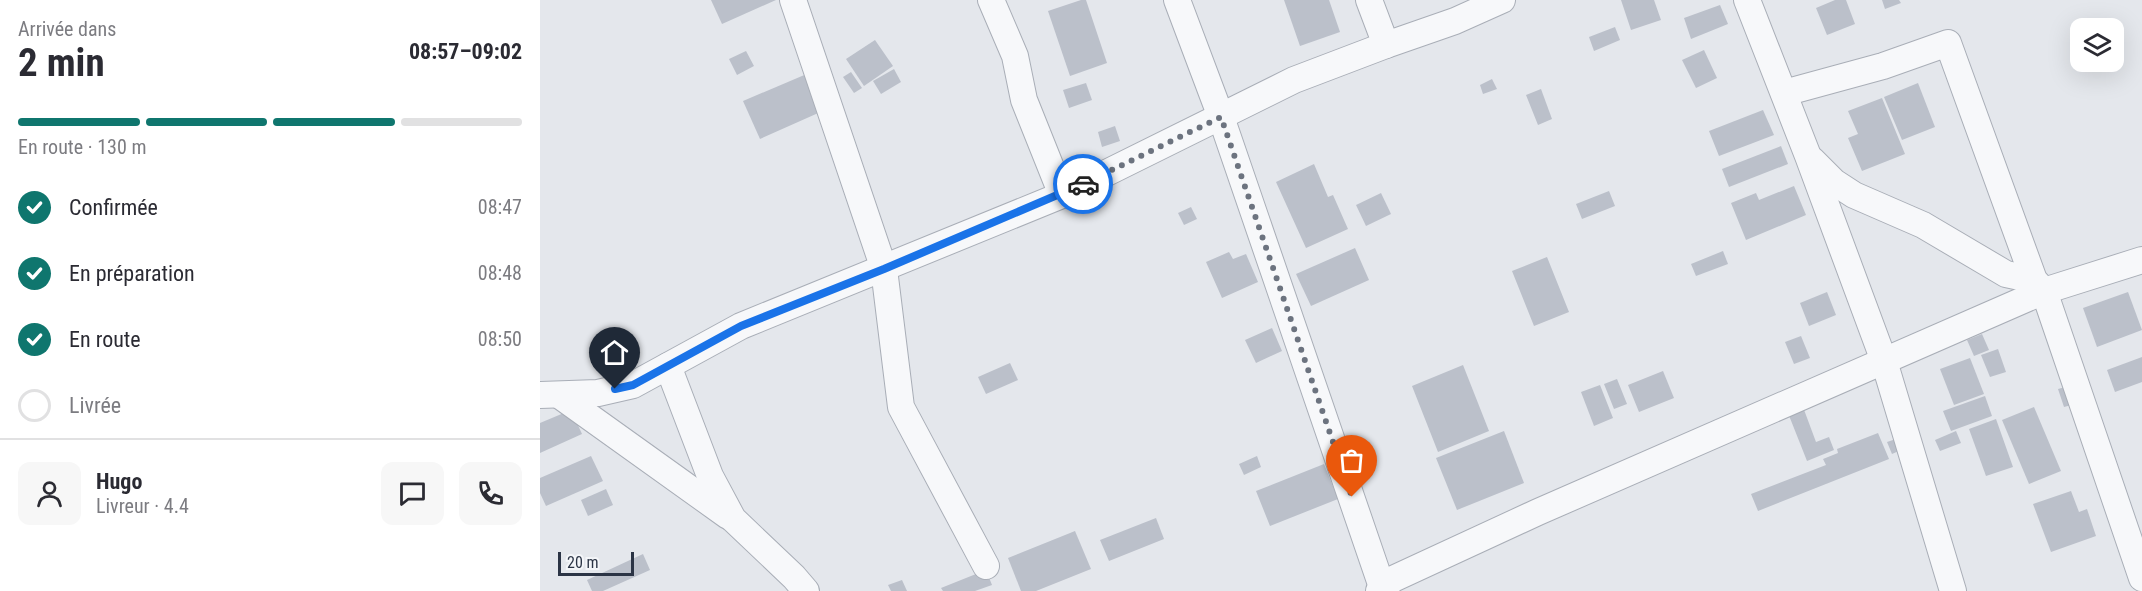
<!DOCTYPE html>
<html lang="fr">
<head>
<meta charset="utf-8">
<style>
  body { margin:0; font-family:"Roboto Condensed",sans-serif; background:#f7f7f7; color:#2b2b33; height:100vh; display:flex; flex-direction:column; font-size:22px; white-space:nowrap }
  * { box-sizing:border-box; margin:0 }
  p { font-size:20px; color:#7c7c81 }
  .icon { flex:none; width:33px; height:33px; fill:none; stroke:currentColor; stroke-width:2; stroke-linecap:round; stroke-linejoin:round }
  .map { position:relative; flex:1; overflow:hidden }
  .side { display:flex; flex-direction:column; background:#fff; width:540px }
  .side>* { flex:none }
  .buttons { position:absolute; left:1530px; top:18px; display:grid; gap:12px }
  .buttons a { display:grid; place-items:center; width:54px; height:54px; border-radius:12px; background:#fff; box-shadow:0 6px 24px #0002; font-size:30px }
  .scale { position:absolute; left:18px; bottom:15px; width:76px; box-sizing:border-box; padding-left:6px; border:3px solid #2b3445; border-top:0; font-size:16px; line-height:21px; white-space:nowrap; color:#2b3445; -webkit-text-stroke:4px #f4f6f9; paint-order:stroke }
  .pin { position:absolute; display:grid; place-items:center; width:51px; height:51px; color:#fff; margin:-62px -26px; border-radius:50% 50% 50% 0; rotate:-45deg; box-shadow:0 0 6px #0007 }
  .pin .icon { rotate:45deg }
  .courier { position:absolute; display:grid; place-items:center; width:60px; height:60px; margin:-30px; border:4px solid #1a73e8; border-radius:50%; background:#fff; color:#222; box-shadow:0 2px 8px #0007 }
  .head em { font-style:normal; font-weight:700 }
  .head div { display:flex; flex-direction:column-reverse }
  .head { display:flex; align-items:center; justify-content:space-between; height:102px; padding:0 18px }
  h1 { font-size:39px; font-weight:700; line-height:45px }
  .bar { display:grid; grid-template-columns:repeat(4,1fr); gap:9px 6px; align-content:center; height:72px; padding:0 18px }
  .bar i { height:8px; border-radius:4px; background:#e1e1e2 }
  .bar .current { background:#0f766e }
  .bar p { grid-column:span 4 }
  .line { display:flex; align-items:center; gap:15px; padding:0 18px; border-top:2px solid #e1e1e2 }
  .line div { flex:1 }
  .round { display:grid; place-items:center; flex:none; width:63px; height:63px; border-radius:12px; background:#f7f7f7 }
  ol { padding:0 18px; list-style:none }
  li { display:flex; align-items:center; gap:18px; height:66px }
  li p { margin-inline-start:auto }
  li .icon { padding:6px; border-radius:50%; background:#0f766e; color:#fff; stroke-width:4 }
  li:last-child { color:#7c7c81 }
  li i { width:33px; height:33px; border:3px solid #e1e1e2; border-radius:50% }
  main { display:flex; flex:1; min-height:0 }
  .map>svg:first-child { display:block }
  .building { fill:#bbc0ca }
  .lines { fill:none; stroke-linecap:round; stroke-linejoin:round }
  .minor-casing { stroke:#a9aeb7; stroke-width:28 }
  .minor { stroke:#f7f8fa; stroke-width:26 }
  .done { stroke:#6c737f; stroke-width:6; stroke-dasharray:0 10.8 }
  .route { stroke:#1a73e8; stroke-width:8 }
</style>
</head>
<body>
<main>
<section class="side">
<div class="head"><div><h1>2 min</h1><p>Arrivée dans</p></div><em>08:57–09:02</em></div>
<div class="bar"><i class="current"></i><i class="current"></i><i class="current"></i><i></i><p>En route · 130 m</p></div>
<ol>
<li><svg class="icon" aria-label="check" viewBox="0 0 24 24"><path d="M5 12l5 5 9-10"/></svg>Confirmée<p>08:47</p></li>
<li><svg class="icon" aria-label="check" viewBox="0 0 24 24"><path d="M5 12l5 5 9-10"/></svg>En préparation<p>08:48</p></li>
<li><svg class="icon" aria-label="check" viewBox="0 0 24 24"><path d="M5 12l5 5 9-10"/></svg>En route<p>08:50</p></li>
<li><i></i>Livrée</li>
</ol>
<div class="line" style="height:108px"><a class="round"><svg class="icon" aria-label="person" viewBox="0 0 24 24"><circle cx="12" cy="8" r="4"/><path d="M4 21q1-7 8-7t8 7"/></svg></a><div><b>Hugo</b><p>Livreur · 4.4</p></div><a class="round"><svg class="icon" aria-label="chat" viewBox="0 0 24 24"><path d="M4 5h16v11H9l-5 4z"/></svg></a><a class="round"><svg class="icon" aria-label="phone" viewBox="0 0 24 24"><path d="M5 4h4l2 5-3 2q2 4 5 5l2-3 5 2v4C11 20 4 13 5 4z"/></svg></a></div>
</section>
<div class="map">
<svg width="1602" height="591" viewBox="0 0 1602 591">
  <rect width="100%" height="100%" fill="#e4e7ec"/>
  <g class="building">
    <path d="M171,0H236L182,24Z"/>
    <path d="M541,0H546L567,63L530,76L508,11Z"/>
    <path d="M744,0H789L800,32L760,46Z"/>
    <path d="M1081,0H1114L1121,20L1091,30Z"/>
    <path d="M1295,0H1306L1315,24L1287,35L1276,8Z"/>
    <path d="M1342,0H1359L1361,3L1345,9Z"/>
    <path d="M1180,5L1188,24L1151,39L1144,18Z"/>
    <path d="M1075,27L1080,40L1054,51L1049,37Z"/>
    <path d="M335,40L353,66L324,86L306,59Z"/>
    <path d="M1164,50L1177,78L1156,88L1142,60Z"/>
    <path d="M206,51L214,66L197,75L189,59Z"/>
    <path d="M354,69L361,82L341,94L333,81Z"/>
    <path d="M311,72L322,88L314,93L303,77Z"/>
    <path d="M269,73L285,110L220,139L203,101Z"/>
    <path d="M952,79L957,89L943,94L940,85Z"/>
    <path d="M546,83L552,100L529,108L523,90Z"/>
    <path d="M1378,83L1395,127L1362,140L1344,97Z"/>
    <path d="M1001,89L1012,119L998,125L986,95Z"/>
    <path d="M1342,98L1365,154L1322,171L1308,138L1318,134L1308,111Z"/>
    <path d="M1223,110L1234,135L1179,156L1169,131Z"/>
    <path d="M575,126L580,141L562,147L558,132Z"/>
    <path d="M1241,146L1248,164L1189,187L1182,169Z"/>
    <path d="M774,164L788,197L793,195L808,229L766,248L736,182Z"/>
    <path d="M1254,186L1266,215L1206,240L1191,203L1216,193L1219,200Z"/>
    <path d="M1069,191L1075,206L1042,219L1036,204Z"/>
    <path d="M841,193L851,214L826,226L816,205Z"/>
    <path d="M651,207L657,219L644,225L638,213Z"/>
    <path d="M815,248L829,280L771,306L756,274Z"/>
    <path d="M1183,251L1188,264L1156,276L1151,264Z"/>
    <path d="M689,252L693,259L706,254L718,282L682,298L666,262Z"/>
    <path d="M1007,257L1029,312L994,326L972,271Z"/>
    <path d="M1287,292L1296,315L1269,326L1260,303Z"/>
    <path d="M1588,292L1602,330L1557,347L1543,308Z"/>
    <path d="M732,328L742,351L716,363L705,340Z"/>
    <path d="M1442,334L1449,350L1434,356L1427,340Z"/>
    <path d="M1261,336L1270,358L1254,364L1245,342Z"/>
    <path d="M1458,349L1466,372L1450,377L1441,355Z"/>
    <path d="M1602,357V382L1575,392L1567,370Z"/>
    <path d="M1430,358L1444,394L1414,405L1400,369Z"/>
    <path d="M470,363L478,380L446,394L438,377Z"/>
    <path d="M923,365L949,431L898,452L872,386Z"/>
    <path d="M1123,371L1134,398L1099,412L1088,385Z"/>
    <path d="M1077,379L1087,404L1074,409L1064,384Z"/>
    <path d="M1060,385L1073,418L1054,426L1041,392Z"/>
    <path d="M1529,386L1535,404L1524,407L1518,389Z"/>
    <path d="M1445,396L1452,416L1411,431L1403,411Z"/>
    <path d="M1263,407L1276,442L1289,437L1294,450L1267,461L1248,413Z"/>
    <path d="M1494,407L1521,471L1489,484L1462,420Z"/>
    <path d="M31,410L42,434L0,453V423Z"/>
    <path d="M1456,419L1473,467L1446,476L1429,429Z"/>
    <path d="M964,431L984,483L917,510L896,458Z"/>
    <path d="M1416,431L1421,443L1400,451L1395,440Z"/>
    <path d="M1338,433L1349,459L1218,511L1211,494L1286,465L1283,459L1298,453L1297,449Z"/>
    <path d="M1356,439L1361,450L1352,454L1347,442Z"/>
    <path d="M51,456L63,481L6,506L0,493V478Z"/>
    <path d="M717,456L721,467L704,475L699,464Z"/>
    <path d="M784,464L798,499L730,526L716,491Z"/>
    <path d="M66,489L73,505L48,516L41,500Z"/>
    <path d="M1531,491L1539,512L1547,509L1556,536L1511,552L1493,504Z"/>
    <path d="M616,518L624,539L569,561L560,540Z"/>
    <path d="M535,531L551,569L496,591H481L468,558Z"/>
    <path d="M103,554L110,570L63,591H52L47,580Z"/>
    <path d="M446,570L452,585L435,591H403L401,588Z"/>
    <path d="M362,580L367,591H351L348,585Z"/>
  </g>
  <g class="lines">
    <defs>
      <g id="minor">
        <path d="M253,0L344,269L361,407L446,566"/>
        <path d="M451,0L475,56L484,100L522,195"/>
        <path d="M637,0L681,117L842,587"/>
        <path d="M829,0L846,45"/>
        <path d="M1207,0L1268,156L1344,361L1413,591"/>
        <path d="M1244,93L1343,66L1408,43L1494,280L1504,291L1602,578"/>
        <path d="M1272,160L1294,182L1314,195L1383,225L1466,274L1494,280"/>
        <path d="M128,366L170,476L193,519L254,577L266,591"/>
        <path d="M0,395L58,393L93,385L201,326L522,195L754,80L846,45L915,21L962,0"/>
        <path d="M19,395L188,516"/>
        <path d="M839,591L853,579L998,512L1504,291L1602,260"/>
      </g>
    </defs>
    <use href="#minor" class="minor-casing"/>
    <use href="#minor" class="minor"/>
  </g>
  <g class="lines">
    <path class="done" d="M543,184L681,117L812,497"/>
    <path class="route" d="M75,389L93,385L201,326L344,269L543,184"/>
  </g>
</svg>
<div class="buttons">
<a><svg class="icon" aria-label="layers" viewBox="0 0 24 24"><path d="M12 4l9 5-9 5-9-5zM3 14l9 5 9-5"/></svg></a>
</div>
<div class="scale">20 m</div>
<div class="pin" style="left:812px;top:497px;background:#ea580c"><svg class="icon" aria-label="bag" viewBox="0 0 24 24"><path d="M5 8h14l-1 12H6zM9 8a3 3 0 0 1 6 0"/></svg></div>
<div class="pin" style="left:75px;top:389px;background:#1f2937"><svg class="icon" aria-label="home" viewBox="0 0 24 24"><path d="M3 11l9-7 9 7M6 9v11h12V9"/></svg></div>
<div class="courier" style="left:543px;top:184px"><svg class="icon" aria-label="car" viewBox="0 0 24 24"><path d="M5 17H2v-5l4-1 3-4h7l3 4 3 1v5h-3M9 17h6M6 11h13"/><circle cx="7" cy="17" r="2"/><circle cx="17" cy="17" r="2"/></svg></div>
</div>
</main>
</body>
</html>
